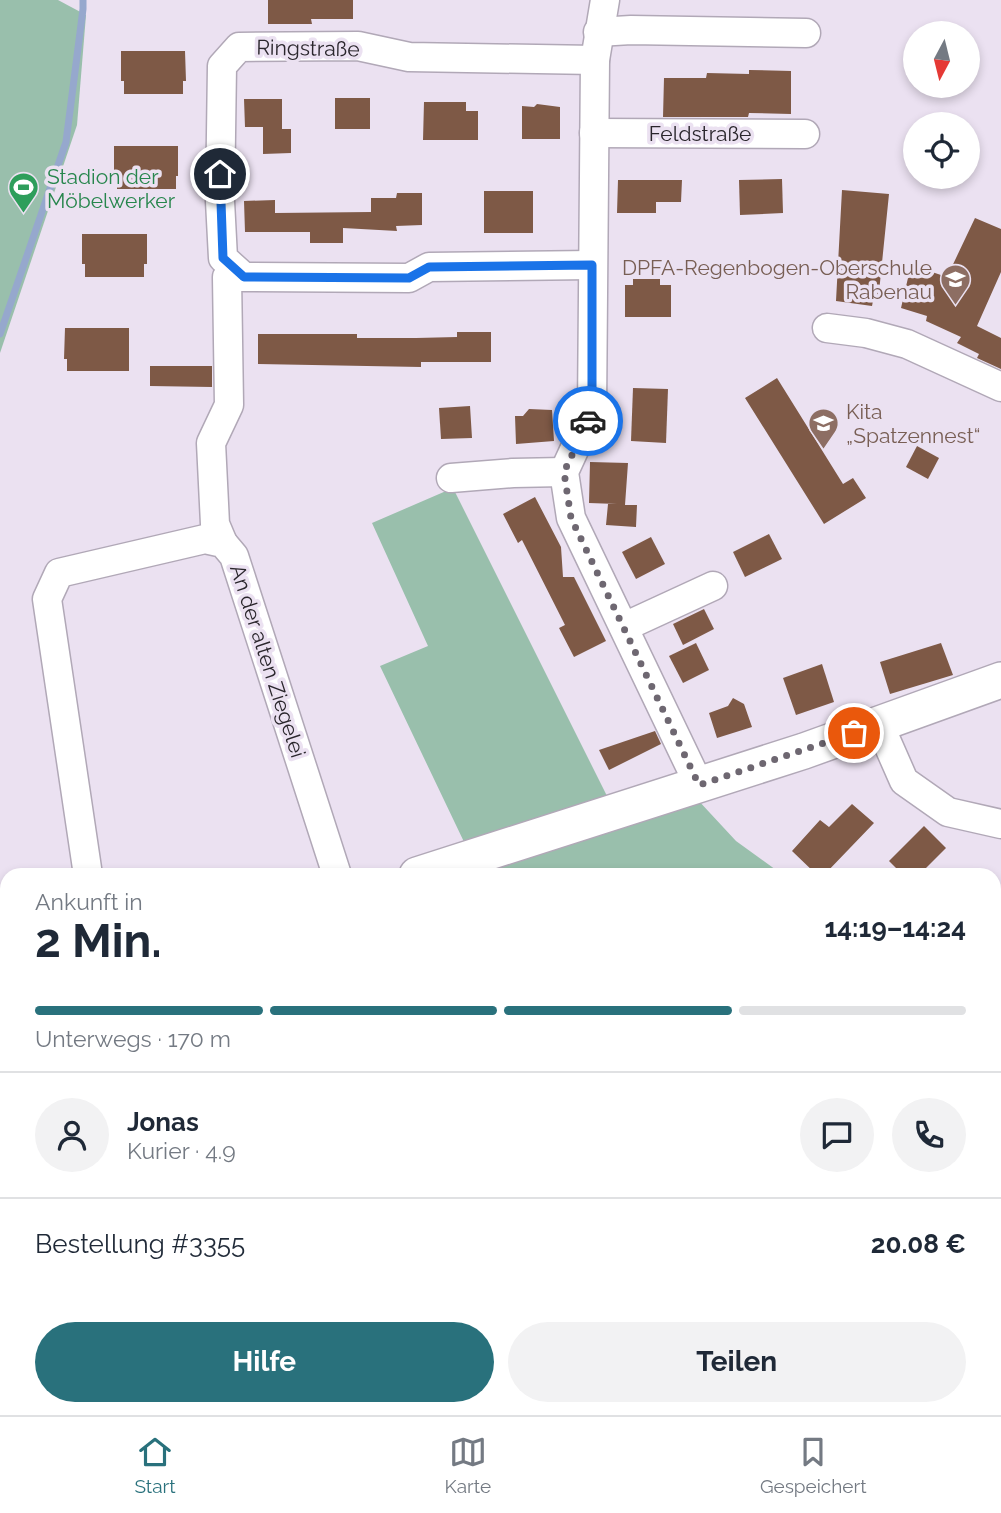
<!DOCTYPE html>
<html lang="de">
<head>
<meta charset="utf-8">
<style>
  body { margin:0; font-family:Raleway,sans-serif; background:#f2f2f3; color:#1f2937; height:100vh; display:flex; flex-direction:column; font-size:26px; white-space:nowrap }
  * { box-sizing:border-box; margin:0 }
  p { font-size:23px; color:#747a83 }
  .icon { flex:none; width:38px; height:38px; fill:none; stroke:currentColor; stroke-width:2; stroke-linecap:round; stroke-linejoin:round }
  .map { position:relative; flex:1; overflow:hidden }
  .drawer { position:absolute; left:0px; top:868px; width:1001px; height:548px; display:flex; flex-direction:column; background:#fff; border-radius:21px 21px 0 0; box-shadow:0 4px 10px #0003 }
  .drawer>* { flex:none }
  .needle { width:46px; rotate:187deg }
  .fabs { position:absolute; left:903px; top:21px; display:grid; gap:14px }
  .fabs a { display:grid; place-items:center; width:77px; height:77px; border-radius:50%; background:#fff; box-shadow:0 4px 10px #0003; font-size:35px }
  .pin { position:absolute; display:grid; place-items:center; width:60px; height:60px; color:#fff; margin:-30px; border:4px solid #fff; border-radius:50%; box-shadow:0 2px 7px #0007 }
  .courier { position:absolute; display:grid; place-items:center; width:70px; height:70px; margin:-35px; border:5px solid #1a73e8; border-radius:50%; background:#fff; color:#222; box-shadow:0 2px 9px #0007 }
  .head em { font-style:normal; font-weight:700 }
  .head div { display:flex; flex-direction:column-reverse }
  .head { display:flex; align-items:center; justify-content:space-between; height:119px; padding:0 35px }
  h1 { font-size:46px; font-weight:700; line-height:52px }
  .bar { display:grid; grid-template-columns:repeat(4,1fr); gap:10px 7px; align-content:center; height:84px; padding:0 35px }
  .bar i { height:9px; border-radius:5px; background:#e0e1e3 }
  .bar .current { background:#29717c }
  .bar p { grid-column:span 4 }
  .line { display:flex; align-items:center; gap:18px; padding:0 35px; border-top:2px solid #e0e1e3 }
  .line div { flex:1 }
  .round { display:grid; place-items:center; flex:none; width:74px; height:74px; border-radius:37px; background:#f2f2f3 }
  .action { display:flex; gap:14px; margin-top:auto; padding:14px 35px }
  .action a { flex:1; height:80px; border-radius:42px; background:#29717c; color:#fff; font-size:28px; font-weight:700; line-height:80px; text-align:center }
  .action a+a { background:#f2f2f3; color:#1f2937 }
  .menu { display:flex; justify-content:space-around; align-items:center; height:98px; border-top:2px solid #e0e1e3; background:#fff; font-size:19px; color:#747a83 }
  .menu a { display:grid; justify-items:center; gap:4px }
  .menu .current { color:#29717c }
  .map>svg:first-child { display:block }
  .green { fill:#99bfac }
  .lines { fill:none; stroke-linecap:round; stroke-linejoin:round }
  .stream { stroke:#96a8cd; stroke-width:7 }
  .building { fill:#7e5946 }
  .minor-casing { stroke:#b1a8b7; stroke-width:31 }
  .tertiary-casing { stroke:#b1a8b7; stroke-width:38 }
  .minor { stroke:#fff; stroke-width:28 }
  .tertiary { stroke:#fff; stroke-width:35 }
  .done { stroke:#6e6771; stroke-width:7; stroke-dasharray:0 12.6 }
  .route { stroke:#1a73e8; stroke-width:9 }
  .labels { text-anchor:middle; dominant-baseline:central; stroke-width:7; stroke-linejoin:round; paint-order:stroke }
  .street-label { font-size:21px; fill:#2a262c; stroke:#ebe1f1 }
  .leisure-label { font-size:21px; fill:#27864d; stroke:#ebe1f1; text-anchor:start }
  .education-label { font-size:21px; fill:#785e54; stroke:#ebe1f1; text-anchor:end }
</style>
</head>
<body>
<div class="map">
<svg width="1001" height="1415" viewBox="0 0 1001 1415">
  <rect width="100%" height="100%" fill="#ebe1f1"/>
  <g class="green">
    <path d="M0,0H58L86,15L77,125L0,353Z"/>
    <path d="M453,488L620,822L697,799L736,841L783,875H452L476,867L380,666L428,646L372,523Z"/>
    <path d="M7,955V1409H994V1030L1001,1035V1415H0V956Z"/>
  </g>
  <g class="lines">
    <path class="stream" d="M0,334L66,142L83,9V0"/>
  </g>
  <g class="building">
    <path d="M268,0H353V19H311L312,24H268Z"/>
    <path d="M121,51H185L186,81H183V94H124V81H121Z"/>
    <path d="M749,70L791,71V114L749,113L748,117H663L664,78H706L707,73L749,74Z"/>
    <rect x="335" y="98" width="35" height="31"/>
    <path d="M244,99H282V129H291V153L263,154V127H245Z"/>
    <path d="M424,102H466V111H478V140H423Z"/>
    <path d="M537,104L560,107V139H522V106L534,107Z"/>
    <path d="M114,146H178V176H176V189H117V176H114Z"/>
    <path d="M782,179L783,213L740,215L739,180Z"/>
    <path d="M618,180H682L681,202H656V213H617Z"/>
    <path d="M842,190L889,194L878,302L873,301L872,306L836,301Z"/>
    <rect x="484" y="191" width="49" height="42"/>
    <path d="M397,193H422V225L396,226L397,231L343,228V243H310V232H245L244,201L275,200V213L371,212V198H396Z"/>
    <path d="M975,218L1001,229V272L977,326L1001,338V369L977,358L979,354L957,343L961,337L926,321L927,316L901,308L911,265L947,277Z"/>
    <path d="M82,234H147V264H144V277H85V264H82Z"/>
    <path d="M633,279H660V285H671V317H625V285H633Z"/>
    <path d="M65,328H129V371H67V359H64Z"/>
    <path d="M457,332H491V362H421V367L258,364V334H357V338H416L457,337Z"/>
    <path d="M150,366H212V387L150,386Z"/>
    <path d="M777,378L843,484L853,478L866,498L824,524L745,398Z"/>
    <path d="M633,388L668,389L666,443L631,441Z"/>
    <path d="M470,406L472,438L441,439L439,408Z"/>
    <path d="M529,409L552,410L554,441L516,444L515,416H523Z"/>
    <path d="M917,446L939,458L928,479L906,467Z"/>
    <path d="M590,462L628,463L625,505H637L636,527L606,525L608,504H617L589,503Z"/>
    <path d="M535,497L561,547L563,577H574L606,641L574,657L559,628L565,625L522,540L518,543L503,514Z"/>
    <path d="M769,534L782,559L745,577L733,552Z"/>
    <path d="M651,537L665,564L636,579L622,552Z"/>
    <path d="M704,609L714,629L683,645L673,624Z"/>
    <path d="M696,643L709,670L683,683L669,656Z"/>
    <path d="M941,643L953,675L890,694L880,662Z"/>
    <path d="M822,664L834,702L796,715L783,678Z"/>
    <path d="M733,698L744,704L752,727L717,738L709,713L728,706Z"/>
    <path d="M655,731L661,744L609,770L599,750Z"/>
    <path d="M852,804L874,823L824,875H817L792,851L820,820L829,827Z"/>
    <path d="M924,826L946,848L919,875H903L889,861Z"/>
  </g>
  <g class="lines">
    <defs>
      <g id="minor">
        <path d="M605,0L595,60L592,411L564,472L571,518L699,785"/>
        <path d="M598,32L631,30L806,33"/>
        <path d="M594,133L805,134"/>
        <path d="M592,265L429,267L409,278L244,277L223,258L220,201L222,66L239,47L358,46L409,57L595,60"/>
        <path d="M827,328L866,333L907,344L1001,387"/>
        <path d="M451,478L513,473L564,472"/>
        <path d="M223,543L215,524L211,443L229,405L227,277"/>
        <path d="M624,627L713,586"/>
        <path d="M879,724L904,781L948,812L1001,824"/>
        <path d="M88,875L47,599L59,573L205,539L223,543L234,556L337,875"/>
      </g>
      <g id="tertiary">
        <path d="M417,875L804,751L1001,680"/>
        <path d="M0,946L7,945"/>
      </g>
    </defs>
    <use href="#minor" class="minor-casing"/>
    <use href="#tertiary" class="tertiary-casing"/>
    <use href="#minor" class="minor"/>
    <use href="#tertiary" class="tertiary"/>
  </g>
  <g class="lines">
    <path class="done" d="M588,421L564,472L571,518L699,785L854,733"/>
    <path class="route" d="M220,174L223,258L244,277L409,278L429,267L592,265V411L588,421"/>
  </g>
  <defs>
    <symbol id="stadium-pin" viewBox="-11 -11 22 30"><path d="M0 17L-7.5 6A9.5 9.5 0 1 1 7.5 6Z" fill="#2e9e5b" stroke="#ebe1f1"/><path d="M0-5a6.5 5 0 1 0 0 10a6.5 5 0 1 0 0-10ZM-3.5-1.8h7v3.6h-7Z" fill="#fff"/></symbol>
    <symbol id="school-pin" viewBox="-11 -11 22 30"><path d="M0 17L-7.5 6A9.5 9.5 0 1 1 7.5 6Z" fill="#8d6e63" stroke="#ebe1f1"/><path d="M0-5L7-2L0 1L-7-2ZM-4 1L0 2.5L4 1V4Q0 6-4 4Z" fill="#fff"/></symbol>
  </defs>
  <g fill-rule="evenodd">
    <use href="#stadium-pin" x="6" y="170" width="35" height="47"/>
    <use href="#school-pin" x="938" y="262" width="35" height="47"/>
    <use href="#school-pin" x="806" y="406" width="35" height="47"/>
  </g>
  <g class="labels">
    <g class="street-label">
      <text transform="translate(308 48) rotate(1)">Ringstraße</text>
      <text x="700" y="133">Feldstraße</text>
      <text transform="translate(268 661) rotate(72)">An der alten Ziegelei</text>
    </g>
    <g class="leisure-label">
      <text x="47" y="176">Stadion der<tspan x="47" dy="24">Möbelwerker</tspan></text>
    </g>
    <g class="education-label">
      <text x="932" y="267">DPFA-Regenbogen-Oberschule<tspan x="932" dy="24">Rabenau</tspan></text>
      <text x="846" y="411" text-anchor="start">Kita<tspan x="846" dy="24">„Spatzennest“</tspan></text>
    </g>
  </g>
</svg>
<div class="fabs">
<a><svg class="needle" viewBox="-14 -14 28 28"><path d="M0-13l5 13h-10z" fill="#e53935"/><path d="M0 13l5-13h-10z" fill="#747a83"/></svg></a>
<a><svg class="icon" aria-label="locate" viewBox="0 0 24 24"><circle cx="12" cy="12" r="6"/><path d="M12 2v4M12 18v4M2 12h4M18 12h4"/></svg></a>
</div>
<div class="pin" style="left:854px;top:733px;background:#ea580c"><svg class="icon" aria-label="bag" viewBox="0 0 24 24"><path d="M5 8h14l-1 12H6zM9 8a3 3 0 0 1 6 0"/></svg></div>
<div class="pin" style="left:220px;top:174px;background:#1f2937"><svg class="icon" aria-label="home" viewBox="0 0 24 24"><path d="M3 11l9-7 9 7M6 9v11h12V9"/></svg></div>
<div class="courier" style="left:588px;top:421px"><svg class="icon" aria-label="car" viewBox="0 0 24 24"><path d="M5 17H2v-5l4-1 3-4h7l3 4 3 1v5h-3M9 17h6M6 11h13"/><circle cx="7" cy="17" r="2"/><circle cx="17" cy="17" r="2"/></svg></div>
<section class="drawer">
<div class="head"><div><h1>2 Min.</h1><p>Ankunft in</p></div><em>14:19–14:24</em></div>
<div class="bar"><i class="current"></i><i class="current"></i><i class="current"></i><i></i><p>Unterwegs · 170 m</p></div>
<div class="line" style="height:126px"><a class="round"><svg class="icon" aria-label="person" viewBox="0 0 24 24"><circle cx="12" cy="8" r="4"/><path d="M4 21q1-7 8-7t8 7"/></svg></a><div><b>Jonas</b><p>Kurier · 4.9</p></div><a class="round"><svg class="icon" aria-label="chat" viewBox="0 0 24 24"><path d="M4 5h16v11H9l-5 4z"/></svg></a><a class="round"><svg class="icon" aria-label="phone" viewBox="0 0 24 24"><path d="M5 4h4l2 5-3 2q2 4 5 5l2-3 5 2v4C11 20 4 13 5 4z"/></svg></a></div>
<div class="line" style="height:91px"><div>Bestellung #3355</div><b>20.08 €</b></div>
<div class="action"><a>Hilfe</a><a>Teilen</a></div>
</section>
</div>
<nav class="menu">
<a class="current"><svg class="icon" aria-label="home" viewBox="0 0 24 24"><path d="M3 11l9-7 9 7M6 9v11h12V9"/></svg>Start</a>
<a><svg class="icon" aria-label="map" viewBox="0 0 24 24"><path d="M3 6l6-2 6 2 6-2v14l-6 2-6-2-6 2zM9 4v14M15 6v14"/></svg>Karte</a>
<a><svg class="icon" aria-label="saved" viewBox="0 0 24 24"><path d="M7 4h10v16l-5-4-5 4z"/></svg>Gespeichert</a>
</nav>
</body>
</html>
